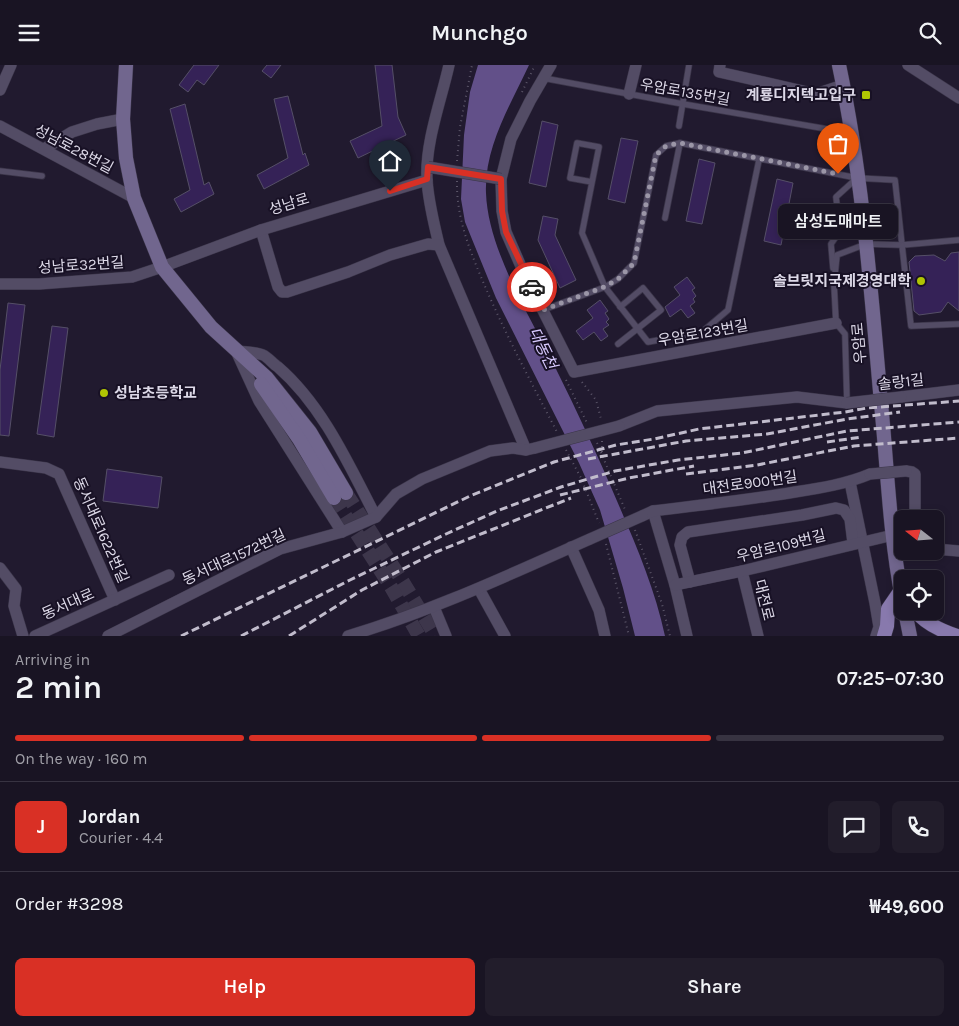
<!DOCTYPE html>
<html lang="en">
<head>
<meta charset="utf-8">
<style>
  body { margin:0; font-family:Karla,"Noto Sans KR",sans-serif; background:#221d2b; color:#f1f3f6; height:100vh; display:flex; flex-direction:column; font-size:19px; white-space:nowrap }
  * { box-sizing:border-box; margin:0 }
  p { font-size:16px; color:#9f9ea6 }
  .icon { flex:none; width:28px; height:28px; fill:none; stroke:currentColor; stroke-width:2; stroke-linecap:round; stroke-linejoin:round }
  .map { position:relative; height:571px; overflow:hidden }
  .details { display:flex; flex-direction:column; background:#191423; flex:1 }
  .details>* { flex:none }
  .needle { width:32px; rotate:287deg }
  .controls { position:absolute; left:894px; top:445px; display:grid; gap:10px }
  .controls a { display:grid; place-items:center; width:50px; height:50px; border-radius:8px; background:#191423; box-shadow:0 2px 8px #0003,0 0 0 1px #373341; font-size:25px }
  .pin { position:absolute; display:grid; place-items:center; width:42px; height:42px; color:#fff; margin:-51px -21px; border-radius:50% 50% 50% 0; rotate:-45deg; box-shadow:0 0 5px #0007 }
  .pin .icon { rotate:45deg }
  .courier { position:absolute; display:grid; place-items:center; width:50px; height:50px; margin:-25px; border:4px solid #d93025; border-radius:50%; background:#fff; color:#222; box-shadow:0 1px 6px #0007 }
  .bubble { position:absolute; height:35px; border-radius:8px; background:#191423; box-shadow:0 2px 8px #0003,0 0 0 1px #373341; font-size:16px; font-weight:600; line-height:35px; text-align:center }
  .headline em { font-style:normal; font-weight:600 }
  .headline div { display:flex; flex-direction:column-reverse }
  .headline { display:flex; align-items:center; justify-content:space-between; height:85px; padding:0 15px }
  h1 { font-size:32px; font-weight:600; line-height:38px }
  .bar { display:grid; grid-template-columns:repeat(4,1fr); gap:8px 5px; align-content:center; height:60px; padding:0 15px }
  .bar i { height:6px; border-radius:4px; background:#373341 }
  .bar .on { background:#d93025 }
  .bar p { grid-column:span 4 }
  .line { display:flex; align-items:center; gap:12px; padding:0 15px; border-top:1px solid #373341 }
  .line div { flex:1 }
  .round { display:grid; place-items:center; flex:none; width:52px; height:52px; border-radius:8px; background:#221d2b }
  .action { display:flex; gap:10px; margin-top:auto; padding:10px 15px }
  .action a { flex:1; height:58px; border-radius:8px; background:#d93025; color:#fff; font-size:20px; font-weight:600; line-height:58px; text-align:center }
  .action a+a { background:#221d2b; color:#f1f3f6 }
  header { display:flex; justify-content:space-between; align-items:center; height:65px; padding:0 15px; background:#191423; font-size:22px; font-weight:600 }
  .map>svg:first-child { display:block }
  .water { fill:#625089 }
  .building { fill:#352257; stroke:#554f67 }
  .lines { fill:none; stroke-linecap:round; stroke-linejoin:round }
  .secondary-tunnel { stroke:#3d364b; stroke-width:14; stroke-dasharray:14 7; stroke-linecap:butt }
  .service-casing { stroke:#3b3549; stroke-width:7 }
  .minor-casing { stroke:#3b3549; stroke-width:12 }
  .secondary-casing { stroke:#3b3549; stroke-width:15 }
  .primary-casing { stroke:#3b3549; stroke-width:15 }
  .path { stroke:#5b5568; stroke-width:2; stroke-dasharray:1 4; stroke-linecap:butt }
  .service { stroke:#534c65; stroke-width:5.5 }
  .minor { stroke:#534c65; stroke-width:11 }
  .secondary { stroke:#71668e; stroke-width:14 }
  .primary { stroke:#8879ad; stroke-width:14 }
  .rail { stroke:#c1bccc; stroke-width:3; stroke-dasharray:8 4; stroke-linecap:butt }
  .minor-bridge-casing { stroke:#3b3549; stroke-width:12; stroke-linecap:butt }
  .minor-bridge { stroke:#534c65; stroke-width:11 }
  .done { stroke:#9b96a7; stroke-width:5; stroke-dasharray:0 9 }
  .route { stroke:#d93025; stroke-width:6 }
  .poi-dot { fill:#b0c503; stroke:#181125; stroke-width:2 }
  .labels { text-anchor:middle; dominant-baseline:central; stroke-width:4; stroke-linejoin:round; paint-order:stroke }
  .street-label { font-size:15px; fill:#dcd8e7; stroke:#181125 }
  .poi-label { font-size:15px; font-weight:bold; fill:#dcd8e7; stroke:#181125; text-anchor:end }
  .water-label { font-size:16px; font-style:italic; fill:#d7c9fe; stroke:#181125 }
</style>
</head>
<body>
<header><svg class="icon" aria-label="menu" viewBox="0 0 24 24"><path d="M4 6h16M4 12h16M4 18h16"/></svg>Munchgo<svg class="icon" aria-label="search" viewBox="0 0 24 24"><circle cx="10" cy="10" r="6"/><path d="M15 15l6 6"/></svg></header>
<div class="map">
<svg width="959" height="571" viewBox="0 0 959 571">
  <rect width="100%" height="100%" fill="#211a2f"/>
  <path class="water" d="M478,0H529C511,39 484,82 486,128C488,185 530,251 555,302C577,346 598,391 617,436C636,480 655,524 665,571H635L623,523L600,445L579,398L496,233L465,157L461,134L464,70L470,27Z"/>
  <g class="building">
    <path d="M194,0H219L204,20L197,15L188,27L179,20Z"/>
    <path d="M267,0H281L271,13L262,6Z"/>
    <path d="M375,0H392L398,52L406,70L358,93L350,76L382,61Z"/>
    <path d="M288,31L303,90L305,88L309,100L264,124L257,110L288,93L274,34Z"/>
    <path d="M185,39L204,120L209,117L214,129L181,147L174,134L190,125L170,44Z"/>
    <path d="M542,56L558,60L546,122L529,118Z"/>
    <path d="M621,73L638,76L625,138L608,134Z"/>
    <path d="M699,94L715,98L702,159L686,156Z"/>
    <path d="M777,114L793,118L781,180L764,176Z"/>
    <path d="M543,151L558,154L555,170L576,215L560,223L538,175Z"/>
    <path d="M959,187V246L948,237L941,247L919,250L914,246L909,197L915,191L934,190L945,196L951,188Z"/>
    <path d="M687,212L695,223L692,225L696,231L693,234L695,237L690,241L695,248L688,253L681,244L670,252L665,242L680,230L674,222Z"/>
    <path d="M600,235L608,246L605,248L609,254L606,257L609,260L603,264L608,271L601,276L594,267L583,275L576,266L593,253L587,245Z"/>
    <path d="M8,238L25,240L9,371L0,370V305Z"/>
    <path d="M52,261L68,263L54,372L37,369Z"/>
    <path d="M107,404L162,412L158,443L103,436Z"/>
  </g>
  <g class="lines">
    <g class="secondary-tunnel">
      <path d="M346,428L403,517L432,565L434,571"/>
      <path d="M334,433L391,522L419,571"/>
    </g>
    <defs>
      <g id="service">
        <path d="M543,13L683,39L850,68"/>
        <path d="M679,61L689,0"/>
        <path d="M0,106L42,111"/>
        <path d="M592,117L570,113L577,78L599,82L582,168L605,222L648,277L702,267L728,245L759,95"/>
        <path d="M665,153L680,78"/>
        <path d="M833,203L831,179L840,166L836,132L857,113"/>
        <path d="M543,245L605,222L618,214L634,198L656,90L666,81L680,78L857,113L895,115L902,180L959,175"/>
        <path d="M618,279L661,245L643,223L620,242"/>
        <path d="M847,338L845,269L836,258L834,219L837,190L866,179L902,180L911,261L959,259"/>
      </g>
      <g id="minor">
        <path d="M449,0C441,36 425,78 427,114C428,136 434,158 439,180L526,385"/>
        <path d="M551,0L530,36L511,74L501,114L502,146L506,167L523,206L574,307L836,258"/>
        <path d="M720,0L719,7L816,29L843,20"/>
        <path d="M908,0L959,33"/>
        <path d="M0,25L11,0"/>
        <path d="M629,29L636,0"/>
        <path d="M0,61L134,133"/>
        <path d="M44,84L72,67L97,59L123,54"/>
        <path d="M261,165L278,222L282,227H287L348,207L390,190L428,179L439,180"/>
        <path d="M0,219H39L132,212L162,202L261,165L427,115"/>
        <path d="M237,286C244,287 256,287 263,290C268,292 273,299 278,302C323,341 349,400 376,452"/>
        <path d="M237,288L259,336L342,467"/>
        <path d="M901,332L959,325"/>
        <path d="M619,361L657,346L797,332L847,338"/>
        <path d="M0,397L46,403L59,409L115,535"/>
        <path d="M906,406L912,407L915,409V454"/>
        <path d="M850,417L875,538L879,562L876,571"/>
        <path d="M653,446L675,520L687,571"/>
        <path d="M642,451L653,446C700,440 748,435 795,427C821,423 846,419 870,409"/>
        <path d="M571,482L599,545L605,571"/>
        <path d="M935,484L959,486"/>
        <path d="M0,503L16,524L14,541L23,571"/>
        <path d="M742,506L758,571"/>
        <path d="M690,517L680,480L682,472L688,467L802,450L836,443L844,445L850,454L853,478"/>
        <path d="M675,520L742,506L893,470"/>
        <path d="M479,524L505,571"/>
        <path d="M434,542L446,571"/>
        <path d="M35,571L169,510"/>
        <path d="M108,571L280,484L342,467L376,452L396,429L422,414L490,386L513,383L526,385L535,383"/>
        <path d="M348,571C432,546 511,509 590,474"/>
      </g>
      <g id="secondary">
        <path d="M126,0L123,54L126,93L134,133L162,202L211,262L267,313L310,367L346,428"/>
        <path d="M839,0C864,118 872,240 883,360C888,418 891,476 902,533"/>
        <path d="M261,319L299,374L334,433"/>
        <path d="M905,546L910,571"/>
      </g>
      <g id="primary">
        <path d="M916,546C925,559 942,566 957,571"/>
        <path d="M884,571L887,561L888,544L901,525L902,527"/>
      </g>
    </defs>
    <use href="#service" class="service-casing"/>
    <use href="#minor" class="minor-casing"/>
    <use href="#secondary" class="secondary-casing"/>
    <use href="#primary" class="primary-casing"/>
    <g class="path">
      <path d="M522,27L535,0"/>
      <path d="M457,96L460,62L472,0"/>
      <path d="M457,116C456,155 472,191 487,226C508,274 533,321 557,367"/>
      <path d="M566,315L587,358"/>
      <path d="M582,317L596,335L601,354"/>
      <path d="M602,376V387"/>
      <path d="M597,378L626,447"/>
      <path d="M566,385L581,413L599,458"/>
      <path d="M635,465L662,539L670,571"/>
      <path d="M606,479L629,571"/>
    </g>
    <use href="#service" class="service"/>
    <use href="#minor" class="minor"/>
    <use href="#secondary" class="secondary"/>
    <use href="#primary" class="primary"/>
    <g class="rail">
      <path d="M827,377L862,372"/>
      <path d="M588,394L686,376L767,369L847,354L900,347"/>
      <path d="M686,409L757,400L854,381L959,373"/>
      <path d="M560,430L629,413L694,401"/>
      <path d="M181,571L470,431L554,397L616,380L654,374L699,364L845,347L867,343L959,336"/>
      <path d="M241,571L350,515L446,469L497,446L561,422L615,406L678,395L742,388L847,366L959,357"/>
      <path d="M289,571L362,525L436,487L571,433"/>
    </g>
    <defs>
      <g id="minor-bridge">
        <path d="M428,102L501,114"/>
        <path d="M847,338L901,332"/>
        <path d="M535,383L619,361"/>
        <path d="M870,409L906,406"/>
        <path d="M590,474L642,451"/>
      </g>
    </defs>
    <use href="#minor-bridge" class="minor-bridge-casing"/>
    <use href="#minor-bridge" class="minor-bridge"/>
  </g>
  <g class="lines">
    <path class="done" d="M532,222L543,245L604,222L618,214L634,198L656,90L666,81L680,78L838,109"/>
    <path class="route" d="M390,126L427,114L428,102L501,114L502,146L506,167L532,222"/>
  </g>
  <g class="poi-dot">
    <rect x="861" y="25" width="10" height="10" rx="2.5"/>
    <circle cx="921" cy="216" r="5"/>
    <circle cx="104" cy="328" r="5"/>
  </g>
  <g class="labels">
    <g class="street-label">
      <text transform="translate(685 27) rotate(10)">우암로135번길</text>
      <text transform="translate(74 84) rotate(28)">성남로28번길</text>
      <text transform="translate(289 139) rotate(-17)">성남로</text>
      <text transform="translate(81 200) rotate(-4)">성남로32번길</text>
      <text transform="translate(703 268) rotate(-10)">우암로123번길</text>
      <text transform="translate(859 278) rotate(-95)">우암로</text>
      <text transform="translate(901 317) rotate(-6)">솔랑1길</text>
      <text transform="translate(750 418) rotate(-8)">대전로900번길</text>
      <text transform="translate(101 465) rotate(66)">동서대로1622번길</text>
      <text transform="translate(781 481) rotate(-14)">우암로109번길</text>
      <text transform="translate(234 492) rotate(-25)">동서대로1572번길</text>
      <text transform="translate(764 535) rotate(76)">대전로</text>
      <text transform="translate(68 539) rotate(-24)">동서대로</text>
    </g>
    <g class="poi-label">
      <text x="856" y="30">계룡디지텍고입구</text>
      <text x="911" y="216">솔브릿지국제경영대학</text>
      <text x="114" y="328" text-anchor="start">성남초등학교</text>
    </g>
    <g class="water-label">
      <text transform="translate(543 283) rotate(64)">대동천</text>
    </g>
  </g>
</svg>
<div class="controls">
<a><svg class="needle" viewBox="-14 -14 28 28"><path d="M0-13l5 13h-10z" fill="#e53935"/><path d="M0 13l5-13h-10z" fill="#9f9ea6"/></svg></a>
<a><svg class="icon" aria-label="locate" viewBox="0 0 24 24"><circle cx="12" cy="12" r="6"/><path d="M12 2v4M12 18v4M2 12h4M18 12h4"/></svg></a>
</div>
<div class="pin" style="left:838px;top:109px;background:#ea580c"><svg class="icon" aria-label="bag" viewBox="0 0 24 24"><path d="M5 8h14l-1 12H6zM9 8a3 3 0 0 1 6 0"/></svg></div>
<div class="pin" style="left:390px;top:126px;background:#1f2937"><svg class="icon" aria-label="home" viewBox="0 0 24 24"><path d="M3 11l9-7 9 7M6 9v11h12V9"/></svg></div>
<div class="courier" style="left:532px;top:222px"><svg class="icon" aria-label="car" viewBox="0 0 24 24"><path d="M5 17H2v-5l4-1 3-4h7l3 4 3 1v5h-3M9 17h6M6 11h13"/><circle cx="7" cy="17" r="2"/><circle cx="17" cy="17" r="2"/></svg></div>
<div class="bubble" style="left:778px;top:139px;width:120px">삼성도매마트</div>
</div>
<section class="details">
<div class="headline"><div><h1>2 min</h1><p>Arriving in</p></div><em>07:25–07:30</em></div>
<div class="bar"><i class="on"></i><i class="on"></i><i class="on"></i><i></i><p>On the way · 160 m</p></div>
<div class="line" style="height:90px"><b class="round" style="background:#d93025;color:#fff">J</b><div><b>Jordan</b><p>Courier · 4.4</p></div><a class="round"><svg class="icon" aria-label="chat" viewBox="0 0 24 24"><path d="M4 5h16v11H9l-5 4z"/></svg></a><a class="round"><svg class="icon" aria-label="phone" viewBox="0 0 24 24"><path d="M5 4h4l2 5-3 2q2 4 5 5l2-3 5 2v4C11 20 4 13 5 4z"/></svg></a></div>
<div class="line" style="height:65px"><div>Order #3298</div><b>₩49,600</b></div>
<div class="action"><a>Help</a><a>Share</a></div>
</section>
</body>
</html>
